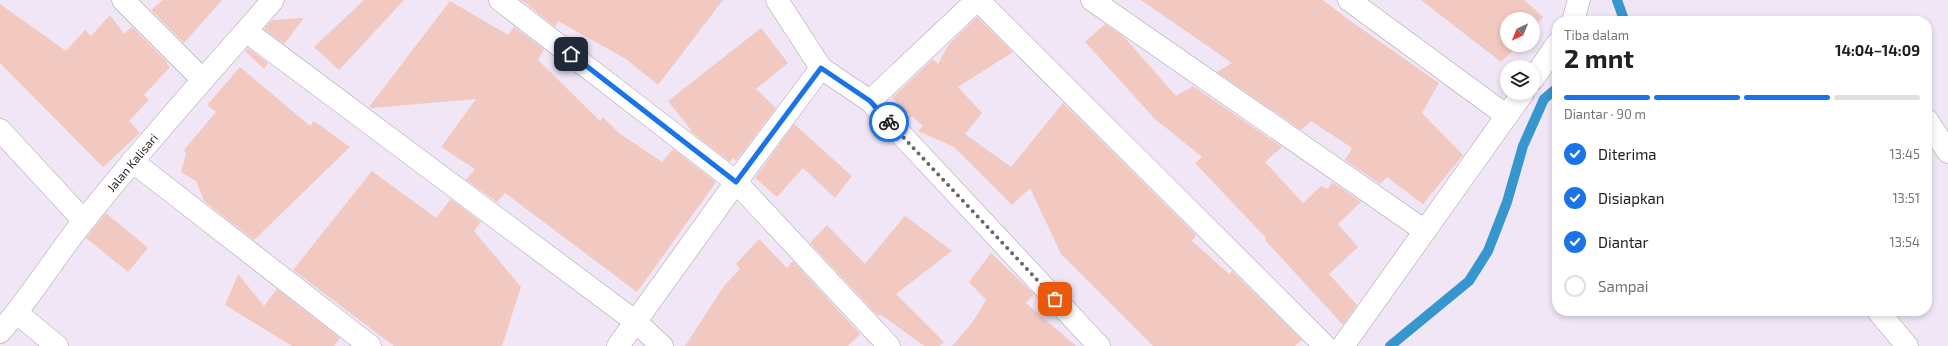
<!DOCTYPE html>
<html lang="id">
<head>
<meta charset="utf-8">
<style>
  body { margin:0; font-family:"Exo 2",sans-serif; background:#f2f2f2; color:#202124; height:100vh; display:flex; flex-direction:column; font-size:15px; white-space:nowrap }
  * { box-sizing:border-box; margin:0 }
  p { font-size:13px; color:#757577 }
  .icon { flex:none; width:22px; height:22px; fill:none; stroke:currentColor; stroke-width:2; stroke-linecap:round; stroke-linejoin:round }
  .map { position:relative; flex:1; overflow:hidden }
  .panel { position:absolute; left:1552px; top:16px; width:380px; height:300px; display:flex; flex-direction:column; background:#fff; border-radius:16px; box-shadow:0 2px 6px #0003 }
  .panel>* { flex:none }
  .needle { width:26px; rotate:223deg }
  .fabs { position:absolute; left:1500px; top:12px; display:grid; gap:8px }
  .fabs a { display:grid; place-items:center; width:40px; height:40px; border-radius:50%; background:#fff; box-shadow:0 2px 6px #0003; font-size:20px }
  .pin { position:absolute; display:grid; place-items:center; width:34px; height:34px; color:#fff; margin:-17px; border-radius:8px; box-shadow:0 2px 6px #0006 }
  .courier { position:absolute; display:grid; place-items:center; width:40px; height:40px; margin:-20px; border:3px solid #1a73e8; border-radius:50%; background:#fff; color:#222; box-shadow:0 1px 5px #0007 }
  .overview em { font-style:normal; font-weight:700 }
  .overview div { display:flex; flex-direction:column-reverse }
  .overview { display:flex; align-items:center; justify-content:space-between; height:68px; padding:0 12px }
  h1 { font-size:26px; font-weight:700; line-height:30px }
  .bar { display:grid; grid-template-columns:repeat(4,1fr); gap:6px 4px; align-content:center; height:48px; padding:0 12px }
  .bar i { height:5px; border-radius:3px; background:#e0e0e0 }
  .bar .current { background:#1a73e8 }
  .bar p { grid-column:span 4 }
  ol { padding:0 12px; list-style:none }
  li { display:flex; align-items:center; gap:12px; height:44px }
  li p { margin-inline-start:auto }
  li .icon { padding:4px; border-radius:50%; background:#1a73e8; color:#fff; stroke-width:4 }
  li:last-child { color:#757577 }
  li i { width:22px; height:22px; border:2px solid #e0e0e0; border-radius:50% }
  .map>svg:first-child { display:block }
  .lines { fill:none; stroke-linecap:round; stroke-linejoin:round }
  .stream { stroke:#3597cd; stroke-width:10 }
  .building { fill:#f2c9c1 }
  .street-casing { stroke:#a89fae; stroke-width:23 }
  .street { stroke:#fff; stroke-width:22 }
  .done { stroke:#69646d; stroke-width:4; stroke-dasharray:0 7.2 }
  .route { stroke:#1a73e8; stroke-width:5 }
  .labels { text-anchor:middle; dominant-baseline:central; stroke-width:4; stroke-linejoin:round; paint-order:stroke }
  .street-label { font-size:12px; fill:#211e23; stroke:#fbf5ff }
</style>
</head>
<body>
<div class="map">
<svg width="1948" height="346" viewBox="0 0 1948 346">
  <rect width="100%" height="100%" fill="#f0e6f6"/>
  <g class="lines">
    <g class="stream">
      <path d="M1617,0L1623,17L1620,21"/>
      <path d="M1390,346L1469,281L1488,251L1507,202L1523,146L1544,99L1557,88"/>
    </g>
  </g>
  <g class="building">
    <path d="M163,0H222L184,43L151,10Z"/>
    <path d="M364,0H404L339,70L314,47Z"/>
    <path d="M520,0H723L658,85L626,59L558,21L555,27L529,6V5Z"/>
    <path d="M1141,0H1323L1349,20L1439,83L1422,113L1463,155L1423,204L1387,177L1380,184L1345,160L1352,148L1311,121L1301,130L1217,72L1232,63Z"/>
    <path d="M1421,0H1524L1543,17L1533,28V19H1507V45H1519L1501,62Z"/>
    <path d="M450,1L508,35L514,27L544,49L538,60L600,121L603,117L620,134L662,162L673,149L716,182L637,292L505,193L497,202L466,180L475,169L441,147L476,99L371,108L369,107Z"/>
    <path d="M0,4L66,51L85,30L91,36L110,15L124,34L132,27L167,62L166,63L170,67L144,95L149,100L129,121L140,133L103,167L0,63Z"/>
    <path d="M977,17L1013,52L958,87L982,113L965,134L1011,167L1063,103L1196,235L1192,241L1229,274L1232,271L1302,340L1295,346H1153L1061,254L1030,188L1012,205L954,147L918,131L923,126L912,116L908,119L910,115L892,98L933,59L938,64L949,44Z"/>
    <path d="M304,18L284,44L264,29L272,20Z"/>
    <path d="M1105,24L1125,38L1176,96L1193,86L1282,147L1265,162L1303,203L1321,186L1328,189L1332,182L1361,202L1338,224L1358,247L1329,274L1357,305L1343,325L1265,240L1266,238L1195,163L1202,157L1154,118L1085,42Z"/>
    <path d="M761,28L788,63L756,89L776,108L736,161L733,158L730,162L690,131L691,130L668,101Z"/>
    <path d="M248,48L268,63L264,69L245,51Z"/>
    <path d="M240,67L310,126L314,121L350,147L254,240L204,201L196,181L181,172L186,154L184,150L216,112L207,105Z"/>
    <path d="M794,124L852,176L835,198L803,168L777,197L755,178Z"/>
    <path d="M372,171L436,218L451,199L481,222L474,231L521,287L502,346H394L293,270Z"/>
    <path d="M106,213L148,248L128,272L86,238Z"/>
    <path d="M905,216L952,251L896,294L944,342L940,346H924L880,314L878,316L810,243L827,225L865,264Z"/>
    <path d="M759,239L787,268L793,261L860,334L848,346H685L724,286L740,269L736,264Z"/>
    <path d="M991,253L1034,294L1026,303L1076,346H952L972,323L986,300L969,282Z"/>
    <path d="M238,274L264,306L277,289L340,338L334,346H292L225,305Z"/>
  </g>
  <g class="lines">
    <defs>
      <g id="street">
        <path d="M123,0L202,79"/>
        <path d="M500,0L736,182L889,346"/>
        <path d="M777,0L821,68L870,101L1099,346"/>
        <path d="M978,0L1325,346"/>
        <path d="M1092,0L1425,231"/>
        <path d="M1349,0L1507,116"/>
        <path d="M1573,21L1579,0"/>
        <path d="M246,31L636,322L662,346"/>
        <path d="M1533,79L1557,44"/>
        <path d="M870,101L977,0"/>
        <path d="M1927,120L1948,152"/>
        <path d="M0,130L84,221"/>
        <path d="M132,161L370,346"/>
        <path d="M1878,311L1907,346"/>
        <path d="M17,313L57,346"/>
        <path id="s1" d="M0,332C32,296 56,255 86,218C146,143 210,72 273,0"/>
        <path d="M618,346L736,182L821,68"/>
        <path d="M1343,346L1523,93"/>
      </g>
    </defs>
    <use href="#street" class="street-casing"/>
    <use href="#street" class="street"/>
  </g>
  <g class="lines">
    <path class="done" d="M889,122L1055,299"/>
    <path class="route" d="M571,54L736,182L821,68L870,101L889,122"/>
  </g>
  <g class="labels">
    <g class="street-label">
      <text stroke="none"><textPath href="#s1" startOffset="215">Jalan Kalisari</textPath></text>
    </g>
  </g>
</svg>
<div class="fabs">
<a><svg class="needle" viewBox="-14 -14 28 28"><path d="M0-13l5 13h-10z" fill="#e53935"/><path d="M0 13l5-13h-10z" fill="#757577"/></svg></a>
<a><svg class="icon" aria-label="layers" viewBox="0 0 24 24"><path d="M12 4l9 5-9 5-9-5zM3 14l9 5 9-5"/></svg></a>
</div>
<div class="pin" style="left:1055px;top:299px;background:#ea580c"><svg class="icon" aria-label="bag" viewBox="0 0 24 24"><path d="M5 8h14l-1 12H6zM9 8a3 3 0 0 1 6 0"/></svg></div>
<div class="pin" style="left:571px;top:54px;background:#1f2937"><svg class="icon" aria-label="home" viewBox="0 0 24 24"><path d="M3 11l9-7 9 7M6 9v11h12V9"/></svg></div>
<div class="courier" style="left:889px;top:122px"><svg class="icon" aria-label="bike" viewBox="0 0 24 24"><circle cx="6" cy="16" r="4"/><circle cx="18" cy="16" r="4"/><path d="M6 16l4-8h5l3 8M10 8l3 8H6M13 5h3"/></svg></div>
<section class="panel">
<div class="overview"><div><h1>2 mnt</h1><p>Tiba dalam</p></div><em>14:04–14:09</em></div>
<div class="bar"><i class="current"></i><i class="current"></i><i class="current"></i><i></i><p>Diantar · 90 m</p></div>
<ol>
<li><svg class="icon" aria-label="check" viewBox="0 0 24 24"><path d="M5 12l5 5 9-10"/></svg>Diterima<p>13:45</p></li>
<li><svg class="icon" aria-label="check" viewBox="0 0 24 24"><path d="M5 12l5 5 9-10"/></svg>Disiapkan<p>13:51</p></li>
<li><svg class="icon" aria-label="check" viewBox="0 0 24 24"><path d="M5 12l5 5 9-10"/></svg>Diantar<p>13:54</p></li>
<li><i></i>Sampai</li>
</ol>
</section>
</div>
</body>
</html>
